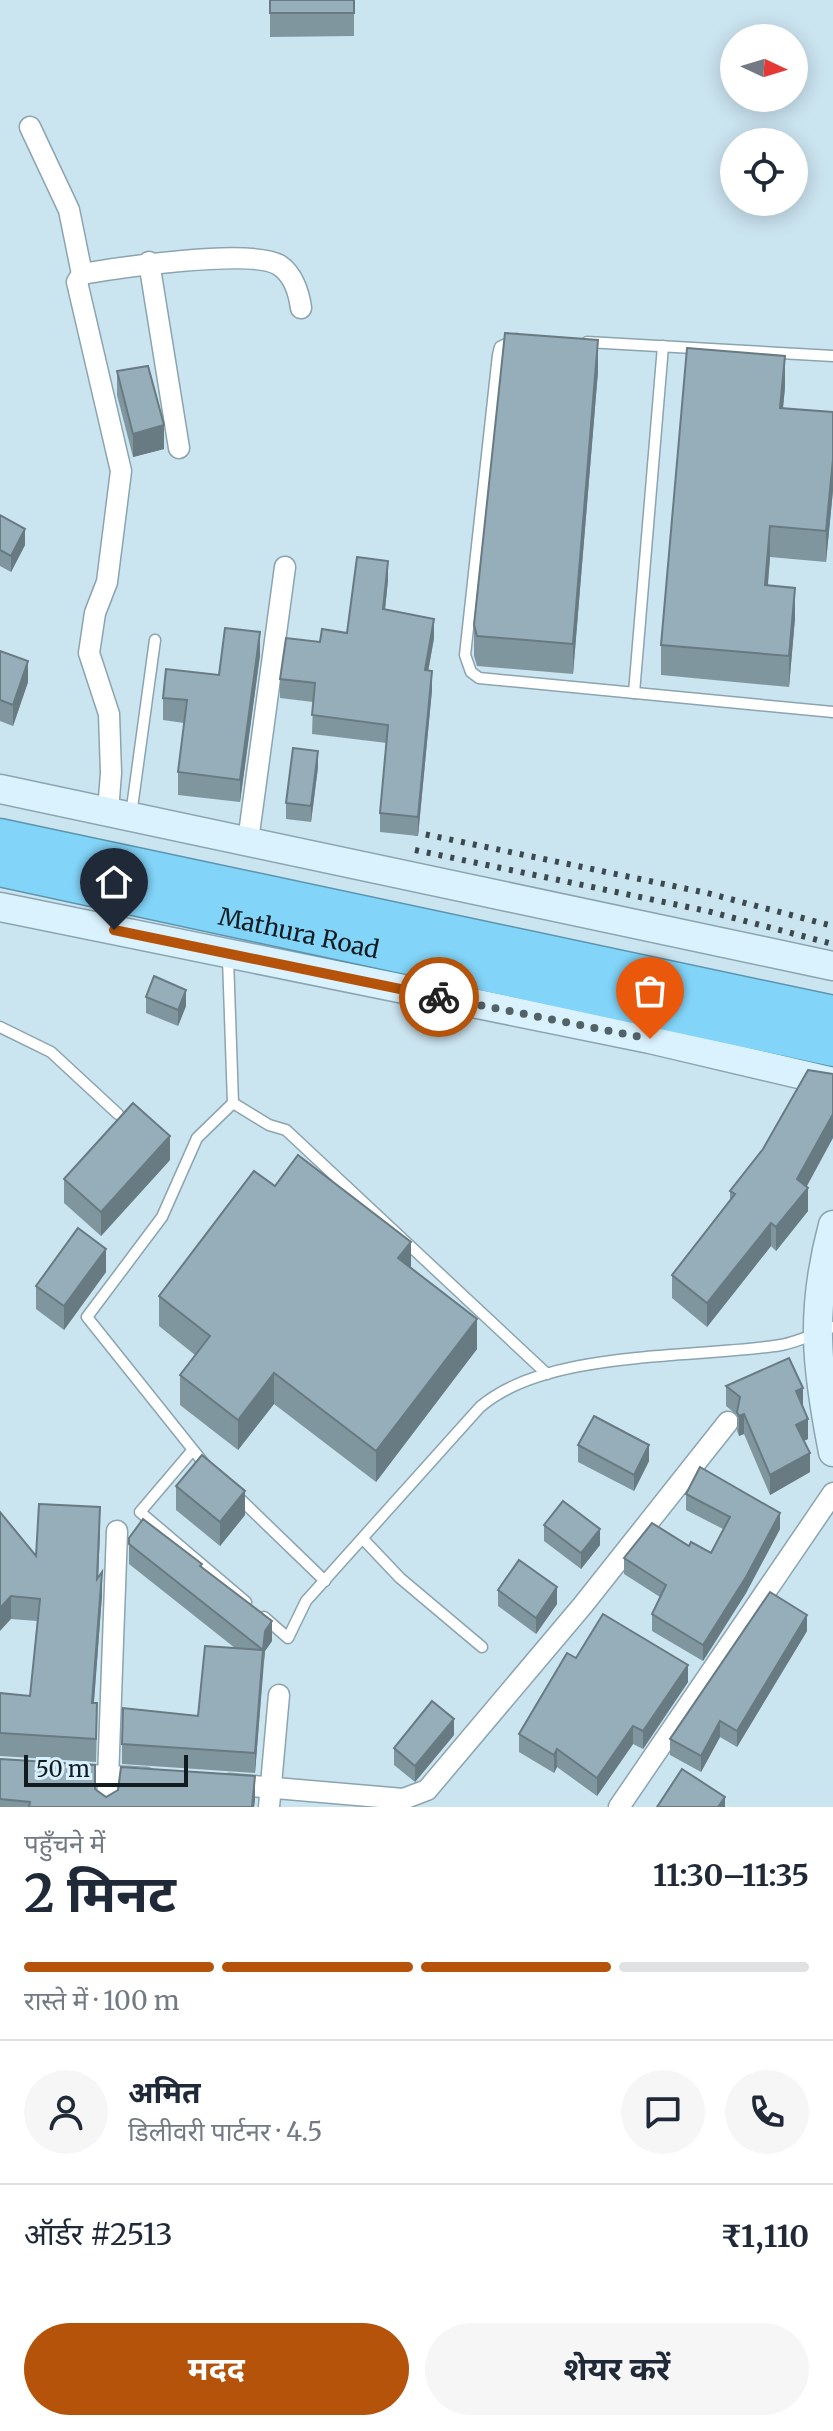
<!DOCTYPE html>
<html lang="hi">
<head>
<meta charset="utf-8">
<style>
  body { margin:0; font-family:Merriweather,"Noto Sans Devanagari",serif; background:#f6f6f7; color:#1f2937; height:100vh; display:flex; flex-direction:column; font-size:30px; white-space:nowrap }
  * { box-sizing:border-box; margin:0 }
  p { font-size:26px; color:#747a83 }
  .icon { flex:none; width:44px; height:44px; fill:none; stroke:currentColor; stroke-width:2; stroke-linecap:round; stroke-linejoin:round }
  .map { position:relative; height:1807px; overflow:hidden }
  .details { display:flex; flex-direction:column; background:#fff; flex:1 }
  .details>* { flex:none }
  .needle { width:52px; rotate:94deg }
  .controls { position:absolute; left:720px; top:24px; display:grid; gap:16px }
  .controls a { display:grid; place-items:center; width:88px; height:88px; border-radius:50%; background:#fff; box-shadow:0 4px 20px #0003; font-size:40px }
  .scale { position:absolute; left:24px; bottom:20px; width:164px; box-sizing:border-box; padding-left:8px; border:4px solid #121c20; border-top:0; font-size:22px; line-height:28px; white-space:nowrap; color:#121c20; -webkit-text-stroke:6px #d7f1fe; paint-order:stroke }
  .pin { position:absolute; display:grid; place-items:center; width:68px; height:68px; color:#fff; margin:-82px -34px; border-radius:50% 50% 50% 0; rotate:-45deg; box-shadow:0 0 8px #0007 }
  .pin .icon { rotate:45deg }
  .courier { position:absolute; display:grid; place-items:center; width:80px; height:80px; margin:-40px; border:6px solid #b45309; border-radius:50%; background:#fff; color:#222; box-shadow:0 2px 10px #0007 }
  .head em { font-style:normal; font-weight:700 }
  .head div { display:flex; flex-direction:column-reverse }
  .head { display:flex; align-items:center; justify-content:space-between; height:136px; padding:0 24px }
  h1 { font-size:52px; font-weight:700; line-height:60px }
  .bar { display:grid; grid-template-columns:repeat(4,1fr); gap:12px 8px; align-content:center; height:96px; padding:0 24px }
  .bar i { height:10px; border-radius:6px; background:#e0e1e3 }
  .bar .active { background:#b45309 }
  .bar p { grid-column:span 4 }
  .line { display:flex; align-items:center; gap:20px; padding:0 24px; border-top:2px solid #e0e1e3 }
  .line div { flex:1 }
  .round { display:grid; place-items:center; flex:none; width:84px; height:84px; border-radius:42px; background:#f6f6f7 }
  .button { display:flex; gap:16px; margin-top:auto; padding:16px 24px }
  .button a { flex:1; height:92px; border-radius:48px; background:#b45309; color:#fff; font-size:32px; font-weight:700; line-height:92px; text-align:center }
  .button a+a { background:#f6f6f7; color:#1f2937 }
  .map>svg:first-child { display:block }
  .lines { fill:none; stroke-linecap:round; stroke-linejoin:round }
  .lane-casing { stroke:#8ba4b0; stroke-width:13 }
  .street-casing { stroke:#8ba4b0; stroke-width:23 }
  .secondary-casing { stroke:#8ba4b0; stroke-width:31 }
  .highway-casing { stroke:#5b94ac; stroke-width:39 }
  .lane { stroke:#fff; stroke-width:10 }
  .street { stroke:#fff; stroke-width:20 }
  .secondary { stroke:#daf2fd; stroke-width:28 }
  .highway { stroke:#82d4f8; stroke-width:36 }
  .rail { stroke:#3c494f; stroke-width:6; stroke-dasharray:4 8; stroke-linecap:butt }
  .wall { fill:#80969f }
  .shaded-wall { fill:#687a82 }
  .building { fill:#95aeb9; stroke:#687a82; stroke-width:2 }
  .done { stroke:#526269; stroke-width:8; stroke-dasharray:0 14.4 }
  .route { stroke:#b45309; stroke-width:10 }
  .labels { text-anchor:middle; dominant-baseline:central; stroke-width:8; stroke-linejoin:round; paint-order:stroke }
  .street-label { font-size:24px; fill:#121c20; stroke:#d7f1fe }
</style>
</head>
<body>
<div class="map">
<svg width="833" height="1807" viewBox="0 0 833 1807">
  <rect width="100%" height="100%" fill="#cae4f0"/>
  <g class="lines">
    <defs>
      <g id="lane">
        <path d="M516,339L500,347L498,355L465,655L471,672L479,678L833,712"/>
        <path d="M587,342L833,356"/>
        <path d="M634,693L663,346"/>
        <path d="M131,815L155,640"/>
        <path d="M228,958L233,1103"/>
        <path d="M0,1027L51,1052L118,1114"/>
        <path d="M191,1452L140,1512L246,1602"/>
        <path d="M206,1466L87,1317L162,1217L197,1138L233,1103L269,1125L286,1130L547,1374"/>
        <path d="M235,1494L325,1581"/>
        <path d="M363,1539L400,1578L482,1647"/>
        <path d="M264,1617L288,1638L306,1601L480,1407C547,1349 695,1359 781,1345C798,1342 816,1333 833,1327"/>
      </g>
      <g id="street">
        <path d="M30,127L69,210L82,274L77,282L121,471L107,582L95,613L89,653L109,714L111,773L108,811"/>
        <path d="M149,262L179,448"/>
        <path d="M82,274C117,268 250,248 279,265C293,274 299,293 301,308"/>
        <path d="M248,841L285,567"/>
        <path d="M70,1774L146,1778"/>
        <path d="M229,1784L403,1799L427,1790L583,1605L728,1422"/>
        <path d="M107,1807L117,1531"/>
        <path d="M269,1807L279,1695"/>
        <path d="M619,1807L833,1493"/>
      </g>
      <g id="secondary">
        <path d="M0,789L833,966"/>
        <path d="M0,907L650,1039L833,1082"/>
        <path d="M833,1225C810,1311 816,1366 833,1452"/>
      </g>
      <g id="highway">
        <path d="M0,837L833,1014"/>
        <path id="s1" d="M0,868L833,1048"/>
      </g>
    </defs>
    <use href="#lane" class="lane-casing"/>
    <use href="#street" class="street-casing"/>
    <use href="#secondary" class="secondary-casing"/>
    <use href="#highway" class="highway-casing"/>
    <use href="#lane" class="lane"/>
    <use href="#street" class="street"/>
    <use href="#secondary" class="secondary"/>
    <use href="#highway" class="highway"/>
    <g class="rail">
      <path d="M414,832L707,893L833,926"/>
      <path d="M415,850L707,911L833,944"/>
    </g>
  </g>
  <g class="wall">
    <path d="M270,0H354V36L270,37Z"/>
    <path d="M117,371L164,449L133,457L117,395Z"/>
    <path d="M598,371L573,674L477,666L474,656V625Z"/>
    <path d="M785,387L783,408L833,412V490L826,562L770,557L768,585L795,618L789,687L661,675V645Z"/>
    <path d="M0,515L25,545L11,572L0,566Z"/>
    <path d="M388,580L385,610L434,638L428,671L432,690L418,836L380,832V813L387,743L312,734L313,702L280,698V679L320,642L347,633Z"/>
    <path d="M0,651L28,682L13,726L0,721Z"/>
    <path d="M260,655L240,802L178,795V772L184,723L163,720V698L219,675Z"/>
    <path d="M318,767L311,822L286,819V803Z"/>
    <path d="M146,997L186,1006L178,1026L146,1013Z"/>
    <path d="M170,1160L101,1236L64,1203V1179Z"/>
    <path d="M275,1186L411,1267L477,1349L376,1482L274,1404L238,1450L180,1405V1375L195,1355L159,1326V1296Z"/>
    <path d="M806,1187L808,1211L776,1251L771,1246L707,1327L672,1298V1275L730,1200V1191Z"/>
    <path d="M106,1272L64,1330L36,1309V1286Z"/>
    <path d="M726,1386L803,1406L808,1439L804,1441L810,1472L770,1495L744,1434L739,1436L737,1431V1415L726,1406Z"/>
    <path d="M578,1445L649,1461L634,1491L578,1462Z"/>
    <path d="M176,1486L245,1515L220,1546L176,1510Z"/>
    <path d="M686,1494L780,1529L746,1593L703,1661L652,1631V1614L660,1597L624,1574V1558L689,1546L711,1553L723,1529L686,1510Z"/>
    <path d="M0,1512L36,1556L100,1530L98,1577L102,1595L94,1703L97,1726L96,1762L0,1756V1693L30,1696L37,1621L11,1619Z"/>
    <path d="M544,1525L600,1545L581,1569L544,1541Z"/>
    <path d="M129,1538L202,1567L272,1641L265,1651L255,1773L122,1764V1744L198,1716L235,1648L129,1564Z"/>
    <path d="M498,1590L557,1604L536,1634L498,1606Z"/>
    <path d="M807,1631L737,1747L720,1737L701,1772L670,1755V1739Z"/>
    <path d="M576,1658L688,1682L643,1749L633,1744L597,1796L557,1767L554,1773L519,1752V1734Z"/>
    <path d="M454,1735L415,1782L394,1765V1748Z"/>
    <path d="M0,1759L95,1789L106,1797L255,1799L254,1807H0Z"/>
  </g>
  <g class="shaded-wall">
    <path d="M598,340V371L573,674V644Z"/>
    <path d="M785,356V387L780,438V408Z"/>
    <path d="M164,425V449L133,457V434Z"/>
    <path d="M833,459V490L826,562V531Z"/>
    <path d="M770,526V557L765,616V585Z"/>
    <path d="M25,529V545L11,572V556Z"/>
    <path d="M388,561V580L383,628V609Z"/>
    <path d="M795,588V618L789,687V656Z"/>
    <path d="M434,619V638L425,689V670Z"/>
    <path d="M260,632V655L240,802V780Z"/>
    <path d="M28,661V682L13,726V705Z"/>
    <path d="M432,671V690L418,836V817Z"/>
    <path d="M318,751V767L311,822V806Z"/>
    <path d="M186,990V1006L178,1026V1010Z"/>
    <path d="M833,1114V1138L801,1197L808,1188V1211L776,1251V1227L797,1179Z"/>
    <path d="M170,1136V1160L101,1236V1212Z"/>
    <path d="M771,1223V1246L707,1327V1303Z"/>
    <path d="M411,1242V1272L398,1258Z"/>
    <path d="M106,1249V1272L64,1330V1306Z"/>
    <path d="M477,1319V1349L376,1482V1451Z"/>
    <path d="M274,1373V1404L238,1450V1420Z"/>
    <path d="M803,1388V1408L796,1391Z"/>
    <path d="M744,1414V1434L739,1436V1416Z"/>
    <path d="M808,1419V1439L796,1444V1425Z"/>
    <path d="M649,1445V1461L634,1491V1475Z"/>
    <path d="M810,1453V1472L770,1495V1475Z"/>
    <path d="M245,1491V1515L220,1546V1522Z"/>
    <path d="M100,1507V1530L97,1602V1579Z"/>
    <path d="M780,1513V1529L746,1593L703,1661V1645Z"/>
    <path d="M600,1529V1545L581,1569V1553Z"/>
    <path d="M102,1572V1595L92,1726V1703Z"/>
    <path d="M557,1587V1604L536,1634V1618Z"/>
    <path d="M11,1596V1619L0,1631V1608Z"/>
    <path d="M807,1615V1631L737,1747V1731Z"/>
    <path d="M272,1621V1641L265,1651L263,1670L265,1631Z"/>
    <path d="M263,1650V1670L255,1773V1753Z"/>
    <path d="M688,1665V1682L643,1749V1731Z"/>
    <path d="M454,1719V1735L415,1782V1766Z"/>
    <path d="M720,1721V1737L701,1772V1756Z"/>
    <path d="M633,1726V1744L597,1796V1778Z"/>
    <path d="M557,1749V1767L554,1773V1755Z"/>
    <path d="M255,1776V1799L254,1807H252Z"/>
    <path d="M725,1797V1807H718Z"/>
  </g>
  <g class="building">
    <rect x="270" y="0" width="84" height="13"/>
    <path d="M505,333L598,340L573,644L477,636L474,625Z"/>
    <path d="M687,348L785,356L780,408L833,412V459L826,531L770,526L765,585L795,588L789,656L661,645Z"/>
    <path d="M148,366L164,425L133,434L117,371Z"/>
    <path d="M0,515L25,529L11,556L0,550Z"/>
    <path d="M357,557L388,561L383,609L434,619L425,670L432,671L418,817L380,813L388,725L312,715L315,683L280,679L286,638L320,642L322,629L347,633Z"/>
    <path d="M225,628L260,632L240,780L178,772L187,700L163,698L166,669L219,675Z"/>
    <path d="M0,651L28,661L13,705L0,700Z"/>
    <path d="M293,748L318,751L311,806L286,803Z"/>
    <path d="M154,976L186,990L178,1010L146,997Z"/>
    <path d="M808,1070L833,1074V1114L797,1179L808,1188L776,1227L771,1223L707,1303L672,1275L735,1194L730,1191L763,1149Z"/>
    <path d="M133,1103L170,1136L101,1212L64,1179Z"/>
    <path d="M298,1155L411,1242L398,1258L477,1319L376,1451L274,1373L238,1420L180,1375L210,1336L159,1296L254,1171L275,1186Z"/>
    <path d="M78,1228L106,1249L64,1306L36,1286Z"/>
    <path d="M789,1358L803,1388L796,1391L808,1419L796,1425L810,1453L770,1475L744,1414L739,1416L737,1412L740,1397L726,1386Z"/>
    <path d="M594,1416L649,1445L634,1475L578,1445Z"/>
    <path d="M202,1455L245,1491L220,1522L176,1486Z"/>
    <path d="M700,1467L780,1513L746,1577L703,1645L652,1614L666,1585L624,1558L652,1523L689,1546L691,1542L711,1553L730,1517L686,1494Z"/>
    <path d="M563,1501L600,1529L581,1553L544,1525Z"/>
    <path d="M39,1504L100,1507L97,1579L102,1572L92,1703H97L96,1739L0,1733V1693L30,1696L40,1599L11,1596L0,1608V1512L36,1556Z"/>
    <path d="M143,1519L202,1564L200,1566L272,1621L265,1631L263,1650L129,1544V1538Z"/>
    <path d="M519,1560L557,1587L536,1618L498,1590Z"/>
    <path d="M770,1592L807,1615L737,1731L720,1721L701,1756L670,1739Z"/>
    <path d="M603,1614L688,1665L643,1731L633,1726L597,1778L557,1749L554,1755L519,1734L567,1653L576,1658Z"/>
    <path d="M205,1646L263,1650L255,1753L122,1744L123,1708L198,1716Z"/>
    <path d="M432,1701L454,1719L415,1766L394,1748Z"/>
    <path d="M0,1759L95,1765V1789L106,1797L118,1790L121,1767L255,1776L252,1807H29L30,1802L0,1799Z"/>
    <path d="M682,1769L725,1797L718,1807H657Z"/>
  </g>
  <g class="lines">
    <path class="done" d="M439,997L650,1039"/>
    <path class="route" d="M114,930L439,997"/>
  </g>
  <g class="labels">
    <g class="street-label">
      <text stroke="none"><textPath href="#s1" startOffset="306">Mathura Road</textPath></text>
    </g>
  </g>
</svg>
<div class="controls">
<a><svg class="needle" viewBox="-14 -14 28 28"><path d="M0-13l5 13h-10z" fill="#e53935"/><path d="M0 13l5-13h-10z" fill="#747a83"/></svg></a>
<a><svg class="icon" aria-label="locate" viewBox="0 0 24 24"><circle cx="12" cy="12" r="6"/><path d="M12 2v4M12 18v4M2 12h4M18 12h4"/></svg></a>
</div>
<div class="scale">50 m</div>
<div class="pin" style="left:650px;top:1039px;background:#ea580c"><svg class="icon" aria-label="bag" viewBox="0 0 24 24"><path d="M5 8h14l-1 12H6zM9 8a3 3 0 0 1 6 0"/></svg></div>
<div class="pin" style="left:114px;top:930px;background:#1f2937"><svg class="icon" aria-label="home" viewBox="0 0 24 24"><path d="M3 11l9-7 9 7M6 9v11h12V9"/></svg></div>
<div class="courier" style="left:439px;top:997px"><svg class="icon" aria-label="bike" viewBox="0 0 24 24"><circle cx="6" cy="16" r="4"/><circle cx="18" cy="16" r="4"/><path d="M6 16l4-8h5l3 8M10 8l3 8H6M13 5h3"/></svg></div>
</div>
<section class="details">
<div class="head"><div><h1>2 मिनट</h1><p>पहुँचने में</p></div><em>11:30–11:35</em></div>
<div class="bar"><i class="active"></i><i class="active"></i><i class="active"></i><i></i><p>रास्ते में · 100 m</p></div>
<div class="line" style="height:144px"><a class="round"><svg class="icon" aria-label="person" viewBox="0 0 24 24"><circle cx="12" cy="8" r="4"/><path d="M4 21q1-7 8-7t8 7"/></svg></a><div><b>अमित</b><p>डिलीवरी पार्टनर · 4.5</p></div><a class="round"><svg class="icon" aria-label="chat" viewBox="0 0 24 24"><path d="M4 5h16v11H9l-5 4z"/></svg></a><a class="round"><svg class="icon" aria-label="phone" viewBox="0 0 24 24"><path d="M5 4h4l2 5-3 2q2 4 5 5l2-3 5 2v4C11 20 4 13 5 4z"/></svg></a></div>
<div class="line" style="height:104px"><div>ऑर्डर #2513</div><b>₹1,110</b></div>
<div class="button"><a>मदद</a><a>शेयर करें</a></div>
</section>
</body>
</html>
